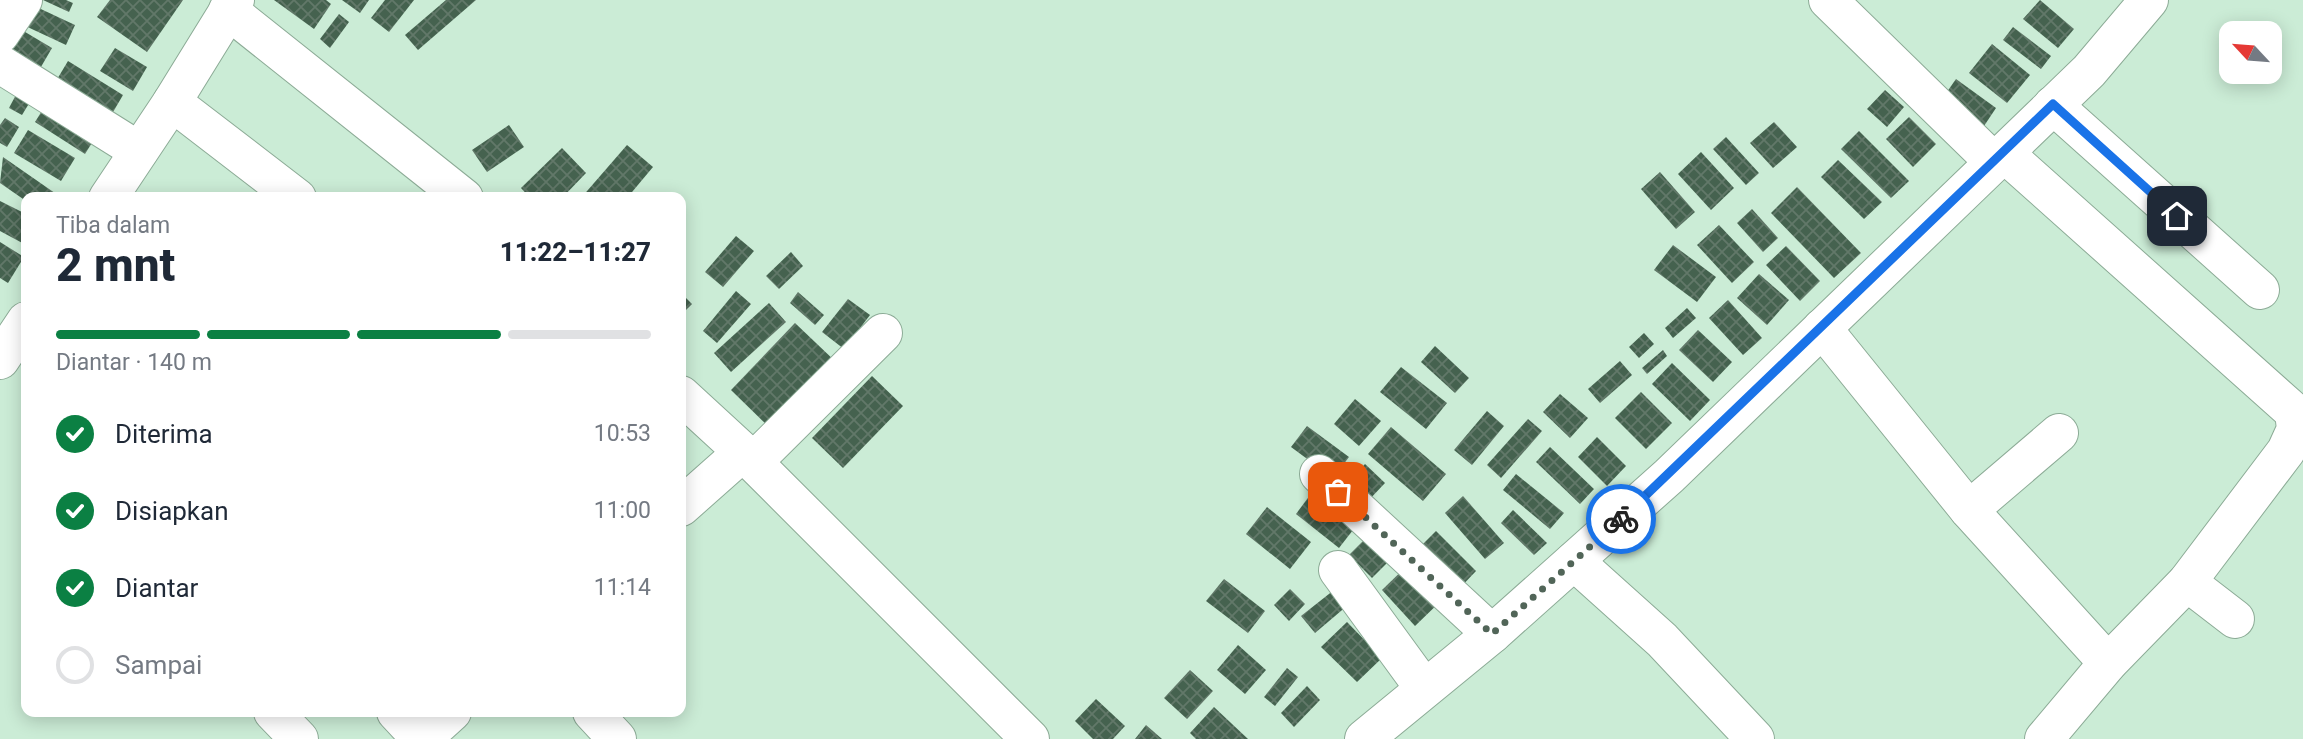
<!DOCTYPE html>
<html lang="id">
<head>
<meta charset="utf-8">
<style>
  body { margin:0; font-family:Roboto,sans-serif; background:#f6f6f7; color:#1f2937; height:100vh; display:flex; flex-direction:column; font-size:26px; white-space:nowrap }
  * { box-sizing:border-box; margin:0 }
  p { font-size:23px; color:#747a83 }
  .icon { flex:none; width:38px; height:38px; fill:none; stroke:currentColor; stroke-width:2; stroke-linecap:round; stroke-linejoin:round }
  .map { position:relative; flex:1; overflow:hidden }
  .side { position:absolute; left:21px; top:192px; width:665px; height:525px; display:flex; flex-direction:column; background:#fff; border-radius:14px; box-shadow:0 4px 18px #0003 }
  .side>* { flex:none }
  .needle { width:46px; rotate:296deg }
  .controls { position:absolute; left:2219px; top:21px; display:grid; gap:14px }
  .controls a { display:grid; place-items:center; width:63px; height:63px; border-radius:14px; background:#fff; box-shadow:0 4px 18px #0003; font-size:35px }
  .pin { position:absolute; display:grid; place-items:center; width:60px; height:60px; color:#fff; margin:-30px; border-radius:14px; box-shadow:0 4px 10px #0006 }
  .courier { position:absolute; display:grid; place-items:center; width:70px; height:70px; margin:-35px; border:5px solid #1a73e8; border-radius:50%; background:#fff; color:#222; box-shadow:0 2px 9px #0007 }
  .headline em { font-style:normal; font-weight:800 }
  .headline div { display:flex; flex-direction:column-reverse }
  .headline { display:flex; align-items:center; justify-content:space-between; height:119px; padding:0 35px }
  h1 { font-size:46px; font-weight:800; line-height:52px }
  .bar { display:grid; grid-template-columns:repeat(4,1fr); gap:10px 7px; align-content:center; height:84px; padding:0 35px }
  .bar i { height:9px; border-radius:5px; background:#e0e1e3 }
  .bar .active { background:#0b8043 }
  .bar p { grid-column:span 4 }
  ol { padding:0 35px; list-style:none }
  li { display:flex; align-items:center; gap:21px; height:77px }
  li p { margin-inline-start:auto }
  li .icon { padding:7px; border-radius:50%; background:#0b8043; color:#fff; stroke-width:4 }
  li:last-child { color:#747a83 }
  li i { width:38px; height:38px; border:4px solid #e0e1e3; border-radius:50% }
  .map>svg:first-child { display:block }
  .building { fill:url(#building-cross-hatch) }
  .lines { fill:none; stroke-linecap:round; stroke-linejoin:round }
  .minor-casing { stroke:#8cab96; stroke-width:40 }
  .minor { stroke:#fff; stroke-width:38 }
  .done { stroke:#516558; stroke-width:7; stroke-dasharray:0 12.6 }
  .route { stroke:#1a73e8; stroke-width:9 }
</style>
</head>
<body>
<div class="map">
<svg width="2303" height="739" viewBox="0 0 2303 739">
  <defs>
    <pattern id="building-cross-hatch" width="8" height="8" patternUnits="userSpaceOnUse" patternTransform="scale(1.75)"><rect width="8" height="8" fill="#45624f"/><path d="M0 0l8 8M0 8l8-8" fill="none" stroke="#627869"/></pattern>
  </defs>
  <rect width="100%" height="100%" fill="#cbecd6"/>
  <g class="building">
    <path d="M43,0H66L73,3L69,12Z"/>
    <path d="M110,0H183L147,52L97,17Z"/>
    <path d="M274,0H326L331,4L314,29Z"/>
    <path d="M342,0H369L360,13Z"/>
    <path d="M385,0H414L389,32L371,18Z"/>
    <path d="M446,0H476L418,50L405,35Z"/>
    <path d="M2040,0L2074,29L2058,48L2023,19Z"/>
    <path d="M28,3L75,25L66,45L19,23Z"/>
    <path d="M339,14L349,22L330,48L320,39Z"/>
    <path d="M10,23L52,48L38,72L0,49Z"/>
    <path d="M2013,27L2051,56L2041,69L2003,40Z"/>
    <path d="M1992,44L2030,75L2007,103L1969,73Z"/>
    <path d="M115,48L147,67L133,91L100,71Z"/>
    <path d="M68,61L123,95L109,119L53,86Z"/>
    <path d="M1956,79L1996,108L1982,129L1942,99Z"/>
    <path d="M19,89L33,97L22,115L9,108Z"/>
    <path d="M1885,90L1904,107L1887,127L1867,109Z"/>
    <path d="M45,106L95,138L85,154L35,122Z"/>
    <path d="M1909,117L1936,144L1913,167L1886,139Z"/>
    <path d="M5,118L19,127L7,147L0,143V125Z"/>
    <path d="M1774,122L1797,147L1773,168L1750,143Z"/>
    <path d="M509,125L524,147L487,172L472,150Z"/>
    <path d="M28,130L75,158L61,181L14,153Z"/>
    <path d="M1859,131L1909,181L1891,198L1841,149Z"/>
    <path d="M1726,137L1759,173L1746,185L1713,149Z"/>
    <path d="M627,145L653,167L627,198H581Z"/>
    <path d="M562,148L586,173L562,198H530L521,188Z"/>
    <path d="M1701,152L1734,188L1711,210L1678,174Z"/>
    <path d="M3,157L62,198H26V201L0,183Z"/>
    <path d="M1838,160L1882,202L1864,219L1821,177Z"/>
    <path d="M1660,172L1695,212L1676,229L1641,189Z"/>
    <path d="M1797,187L1861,253L1834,278L1771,213Z"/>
    <path d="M0,201L26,214V245L0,231Z"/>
    <path d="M1752,209L1778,238L1763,252L1737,223Z"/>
    <path d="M1719,225L1754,262L1732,283L1697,245Z"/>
    <path d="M736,236L754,251L723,287L705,272Z"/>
    <path d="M0,242L24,257L8,283L0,278Z"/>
    <path d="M1673,245L1716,277L1697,302L1654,270Z"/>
    <path d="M1786,246L1820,281L1800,301L1766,265Z"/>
    <path d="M791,252L803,266L779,289L766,276Z"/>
    <path d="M1759,274L1789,300L1767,325L1737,298Z"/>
    <path d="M736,291L751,304L717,343L703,331Z"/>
    <path d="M798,292L824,315L815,325L790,303Z"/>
    <path d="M681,293L692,304L681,315Z"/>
    <path d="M848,299L870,315L844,349L822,332Z"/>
    <path d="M1728,300L1762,338L1743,355L1709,318Z"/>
    <path d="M769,303L786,322L731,372L714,353Z"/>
    <path d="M1687,308L1696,318L1673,338L1665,328Z"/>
    <path d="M795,323L837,363L772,430L731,390Z"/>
    <path d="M1698,330L1732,362L1713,382L1679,350Z"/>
    <path d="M1644,333L1654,344L1639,358L1629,347Z"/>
    <path d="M1435,346L1469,378L1455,393L1421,362Z"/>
    <path d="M1663,350L1667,356L1647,374L1642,368Z"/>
    <path d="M1620,361L1632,375L1600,403L1588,389Z"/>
    <path d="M1672,363L1710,400L1690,421L1652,384Z"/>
    <path d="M1401,367L1447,403L1426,429L1380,392Z"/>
    <path d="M872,376L903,406L843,468L812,438Z"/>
    <path d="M1641,392L1672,423L1646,449L1615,418Z"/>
    <path d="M1560,394L1588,418L1570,438L1543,412Z"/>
    <path d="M1355,399L1381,421L1359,446L1334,424Z"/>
    <path d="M1487,411L1504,426L1472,465L1454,450Z"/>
    <path d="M1528,419L1542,431L1501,478L1487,465Z"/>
    <path d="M1307,426L1349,457L1333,478L1291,447Z"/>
    <path d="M1391,427L1446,474L1423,501L1368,454Z"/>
    <path d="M1597,437L1626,466L1607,486L1578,457Z"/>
    <path d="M1550,447L1594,489L1580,504L1536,462Z"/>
    <path d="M1365,464L1385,483L1367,502L1347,484Z"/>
    <path d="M1516,474L1564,513L1550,529L1503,490Z"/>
    <path d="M1316,487L1360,521L1339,548L1296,514Z"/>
    <path d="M1463,496L1504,543L1485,559L1445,513Z"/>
    <path d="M1267,507L1311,542L1290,569L1246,534Z"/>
    <path d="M1513,510L1547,543L1534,555L1501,523Z"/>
    <path d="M1373,531L1396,554L1372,578L1349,555Z"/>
    <path d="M1436,531L1476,571L1458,590L1417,550Z"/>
    <path d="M1412,561L1445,597L1415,626L1382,590Z"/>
    <path d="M1224,579L1265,611L1248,633L1206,601Z"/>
    <path d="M1290,589L1305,604L1289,621L1274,605Z"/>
    <path d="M1334,590L1348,605L1315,633L1301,616Z"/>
    <path d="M1347,622L1382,658L1357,682L1321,647Z"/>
    <path d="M1238,645L1266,670L1245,694L1217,670Z"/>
    <path d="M1287,668L1298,677L1275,706L1264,697Z"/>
    <path d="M1190,670L1213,691L1187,719L1164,698Z"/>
    <path d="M1307,686L1320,700L1294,727L1281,713Z"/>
    <path d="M1096,699L1125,726L1113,739H1093L1075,721Z"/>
    <path d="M1214,707L1248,739H1196L1190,733Z"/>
    <path d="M1146,725L1162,739H1135Z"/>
  </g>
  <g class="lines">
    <defs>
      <g id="minor">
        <path d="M1828,0L1994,162"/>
        <path d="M228,10L464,198"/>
        <path d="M0,34L23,0"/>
        <path d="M0,64L139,151"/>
        <path d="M172,102L297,198"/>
        <path d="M2053,105L2260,290"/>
        <path d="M2004,153L2294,412L2296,429L2286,451L2187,582L2108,663L2044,739"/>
        <path d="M108,198L172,102L235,0"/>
        <path d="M1822,328L1969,510L2108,663"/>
        <path d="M0,360L26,321"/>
        <path d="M681,395L743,452L1030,739"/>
        <path d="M753,462L883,333"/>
        <path d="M1319,474L1492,634"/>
        <path d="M681,507L743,452"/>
        <path d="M1969,510L2059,433"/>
        <path d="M1574,561L1662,640L1755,739"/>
        <path d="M1338,570L1424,688"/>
        <path d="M2187,582L2235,619"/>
        <path d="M273,712L299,739"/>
        <path d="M396,712L421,739"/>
        <path d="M592,712L617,739"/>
        <path d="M422,739L452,712"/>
        <path d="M1364,739L1492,634L1669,476L2089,71L2149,0"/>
      </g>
    </defs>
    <use href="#minor" class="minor-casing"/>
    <use href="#minor" class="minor"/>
  </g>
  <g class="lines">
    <path class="done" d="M1338,492L1492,634L1621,519"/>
    <path class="route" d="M1621,519L2053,104L2177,216"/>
  </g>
</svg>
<div class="controls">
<a><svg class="needle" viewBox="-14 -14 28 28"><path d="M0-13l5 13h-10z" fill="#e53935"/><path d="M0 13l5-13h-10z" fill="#747a83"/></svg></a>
</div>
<div class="pin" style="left:1338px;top:492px;background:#ea580c"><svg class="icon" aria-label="bag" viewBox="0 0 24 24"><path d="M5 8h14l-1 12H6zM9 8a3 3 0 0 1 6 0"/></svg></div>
<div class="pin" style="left:2177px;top:216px;background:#1f2937"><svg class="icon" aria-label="home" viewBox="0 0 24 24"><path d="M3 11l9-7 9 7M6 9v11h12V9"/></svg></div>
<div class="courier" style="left:1621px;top:519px"><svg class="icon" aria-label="bike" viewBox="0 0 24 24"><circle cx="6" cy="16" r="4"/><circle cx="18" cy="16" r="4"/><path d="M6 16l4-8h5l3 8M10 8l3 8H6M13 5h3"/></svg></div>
<section class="side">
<div class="headline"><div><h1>2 mnt</h1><p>Tiba dalam</p></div><em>11:22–11:27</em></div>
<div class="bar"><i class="active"></i><i class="active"></i><i class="active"></i><i></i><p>Diantar · 140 m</p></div>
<ol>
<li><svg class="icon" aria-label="check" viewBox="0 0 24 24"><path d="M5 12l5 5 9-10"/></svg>Diterima<p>10:53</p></li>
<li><svg class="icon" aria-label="check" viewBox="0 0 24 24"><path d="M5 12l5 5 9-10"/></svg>Disiapkan<p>11:00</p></li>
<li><svg class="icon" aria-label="check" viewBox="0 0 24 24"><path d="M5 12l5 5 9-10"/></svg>Diantar<p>11:14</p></li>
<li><i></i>Sampai</li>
</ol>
</section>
</div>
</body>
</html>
